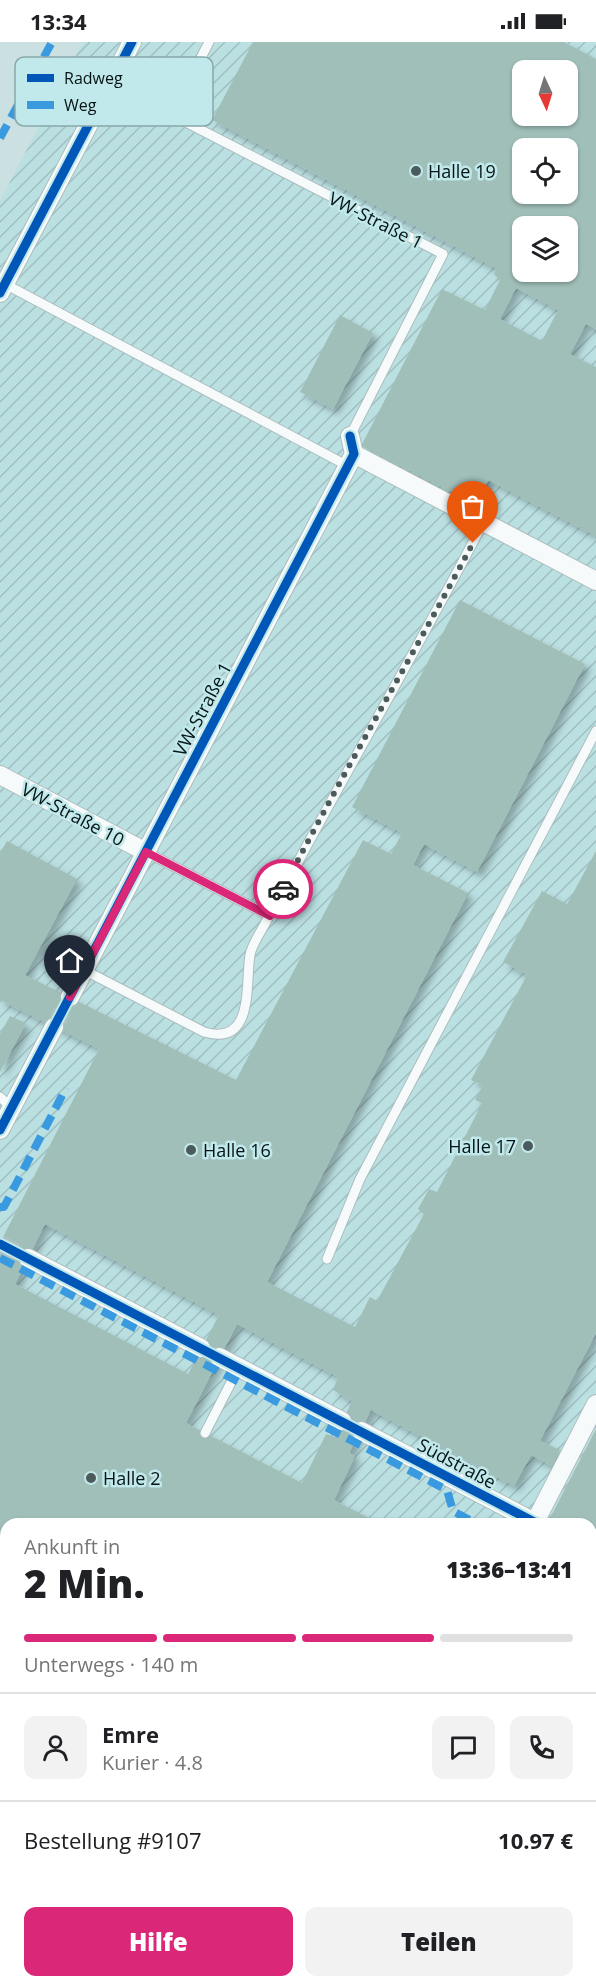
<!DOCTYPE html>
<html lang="de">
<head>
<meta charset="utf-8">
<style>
  body { margin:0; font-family:"Open Sans",sans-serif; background:#f2f2f2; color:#202124; height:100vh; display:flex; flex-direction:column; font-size:22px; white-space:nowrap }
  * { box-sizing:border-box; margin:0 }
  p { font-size:20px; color:#757577 }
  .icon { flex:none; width:33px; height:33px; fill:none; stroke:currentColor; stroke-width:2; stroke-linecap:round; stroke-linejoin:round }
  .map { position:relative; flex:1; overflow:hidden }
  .details { position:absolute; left:0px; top:1476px; width:597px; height:470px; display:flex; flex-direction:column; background:#fff; border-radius:18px 18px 0 0; box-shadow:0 2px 4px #0004 }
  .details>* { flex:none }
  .needle { width:39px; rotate:176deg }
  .buttons { position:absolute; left:512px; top:18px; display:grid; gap:12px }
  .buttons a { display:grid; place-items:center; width:66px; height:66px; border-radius:12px; background:#fff; box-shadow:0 2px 4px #0004; font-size:30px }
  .pin { position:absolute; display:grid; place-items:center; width:51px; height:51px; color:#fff; margin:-62px -26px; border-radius:50% 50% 50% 0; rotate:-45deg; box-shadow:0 0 6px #0007 }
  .pin .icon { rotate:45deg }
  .courier { position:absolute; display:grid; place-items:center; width:60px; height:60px; margin:-30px; border:4px solid #db2777; border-radius:50%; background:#fff; color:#222; box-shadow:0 2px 8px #0007 }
  .overview em { font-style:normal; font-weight:800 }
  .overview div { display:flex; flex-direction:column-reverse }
  .overview { display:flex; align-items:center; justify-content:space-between; height:102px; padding:0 24px }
  h1 { font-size:39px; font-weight:800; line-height:45px }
  .bar { display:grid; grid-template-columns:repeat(4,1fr); gap:9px 6px; align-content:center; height:72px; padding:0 24px }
  .bar i { height:8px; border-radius:4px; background:#e0e0e0 }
  .bar .current { background:#db2777 }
  .bar p { grid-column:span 4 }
  .line { display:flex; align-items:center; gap:15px; padding:0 24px; border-top:2px solid #e0e0e0 }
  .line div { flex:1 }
  .round { display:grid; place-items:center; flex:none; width:63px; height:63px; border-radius:12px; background:#f2f2f2 }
  .action { display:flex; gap:12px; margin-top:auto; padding:12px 24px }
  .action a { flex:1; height:69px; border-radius:12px; background:#db2777; color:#fff; font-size:24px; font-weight:800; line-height:69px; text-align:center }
  .action a+a { background:#f2f2f2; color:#202124 }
  .status { display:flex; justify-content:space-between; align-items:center; height:42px; padding:0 30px; background:#fff; direction:ltr }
  .status svg { height:16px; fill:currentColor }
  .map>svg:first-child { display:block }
  .industrial { fill:url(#industrial-furrows); fill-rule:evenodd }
  .building { fill:#a1bfb9; fill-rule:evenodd; filter:url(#shadow) }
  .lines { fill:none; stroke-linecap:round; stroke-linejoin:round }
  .street-tunnel { stroke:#adc1c2; stroke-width:18; stroke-dasharray:18 9; stroke-linecap:butt }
  .lane-casing { stroke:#acbdbe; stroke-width:11 }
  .street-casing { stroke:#acbdbe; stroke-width:20 }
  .lane { stroke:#f7fafa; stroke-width:9 }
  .street { stroke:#f7fafa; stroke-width:18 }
  .quiet { stroke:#399adf; stroke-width:8; stroke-dasharray:15 8; stroke-linecap:butt }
  .cycleway-casing { stroke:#c1e8ea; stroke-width:13 }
  .cycleway { stroke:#0057b8; stroke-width:9 }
  .done { stroke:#4b5b5c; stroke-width:6; stroke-dasharray:0 10.8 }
  .route { stroke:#db2777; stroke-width:8 }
  .poi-dot { fill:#4b5b5c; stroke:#c1e8ea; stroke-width:2 }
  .labels { text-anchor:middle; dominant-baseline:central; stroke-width:5; stroke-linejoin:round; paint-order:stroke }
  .poi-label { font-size:18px; fill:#061415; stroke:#c1e8ea; text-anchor:start }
  .street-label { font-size:18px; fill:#061415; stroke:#c1e8ea }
  .key { fill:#c1e8ea; stroke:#89a8aa; stroke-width:1.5 }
  .key-label { font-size:16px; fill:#061415 }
</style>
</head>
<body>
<div class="status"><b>13:34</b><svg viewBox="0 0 49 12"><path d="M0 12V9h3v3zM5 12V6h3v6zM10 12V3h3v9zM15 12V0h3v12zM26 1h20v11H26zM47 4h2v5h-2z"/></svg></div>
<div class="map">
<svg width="596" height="1945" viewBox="0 0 596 1945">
  <defs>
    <pattern id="industrial-furrows" width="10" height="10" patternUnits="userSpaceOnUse" patternTransform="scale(1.5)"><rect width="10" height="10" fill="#bbe0e2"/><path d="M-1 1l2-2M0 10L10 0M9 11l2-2" fill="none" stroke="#9fbfc1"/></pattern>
    <filter id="shadow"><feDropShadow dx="5.5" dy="5.5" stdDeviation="3" flood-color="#0004"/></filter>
  </defs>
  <rect width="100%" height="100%" fill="#cae0e1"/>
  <path class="industrial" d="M83,0H596V1945H0V159ZM522,28H567V74H522ZM522,106H567V152H522ZM522,184H567V230H522ZM6,1482H591V1940H6Z"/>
  <g class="building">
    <path d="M253,0H564L596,17V287L586,282L570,312L596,325V494L488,438L475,462L361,404L442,247L485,268L500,238L494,232L497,227L212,78ZM522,28H567V74H522ZM522,106H567V152H522ZM522,184H567V230H522ZM516,246L558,268L542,299L500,277Z"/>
    <path d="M340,273L373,291L333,367L300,350Z"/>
    <path d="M460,558L585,622L477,830L424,802L413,823L468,851L267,1240L355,1285L370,1255L377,1259L424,1172L418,1167L429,1147L437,1150L482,1061L475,1058L483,1043L471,1038L527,933L503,920L542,849L567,862L596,809V1291L540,1399L560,1408L552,1424L531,1413L514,1444L371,1368L349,1411L355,1414L334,1458L381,1482H6V1680L0,1691V1201L99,1007L0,958V811L7,799L77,837L25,933L236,1038L363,798L391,812L402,791L352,765ZM45,1182L219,1273L188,1332L15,1242ZM237,1282L338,1335L333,1348L352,1359L335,1395L326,1392L302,1441L186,1381Z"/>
    <path d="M10,974L26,981L0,1030V992Z"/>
    <path d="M596,1387V1501L591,1498V1482H547Z"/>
    <path d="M591,1591L596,1594V1945H353L356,1940H591Z"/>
    <path d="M6,1879V1940H294L292,1945H0V1891Z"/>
  </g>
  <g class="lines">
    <g class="street-tunnel">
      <path d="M54,985L70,955"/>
      <path d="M0,1202L28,1216"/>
    </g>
    <defs>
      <g id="lane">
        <path d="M209,0L172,73L443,212L350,394"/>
        <path d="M5,242L348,424"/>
        <path d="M146,810L270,874"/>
        <path d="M84,928L204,990C255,1005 245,942 250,913C252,901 263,887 268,876C338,743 414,614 483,481"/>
        <path d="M0,1055L12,1066"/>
        <path d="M327,1217L360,1137L596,689"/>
        <path d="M205,1391L239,1325"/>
        <path d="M0,1791L6,1779"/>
        <path d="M322,1945L325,1940"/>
      </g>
      <g id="street">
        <path d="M0,251L132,0"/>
        <path d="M354,412L596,539"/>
        <path d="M0,733L146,810"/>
        <path d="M70,955L354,412L350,394"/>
        <path d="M0,1088L54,985"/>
        <path d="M28,1216L201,1306"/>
        <path d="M219,1315L342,1379"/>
        <path d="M361,1389L538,1482"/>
        <path d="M535,1480L596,1362"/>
        <path d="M591,1510L596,1513"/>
      </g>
    </defs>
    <use href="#lane" class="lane-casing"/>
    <use href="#street" class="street-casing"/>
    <use href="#lane" class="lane"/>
    <use href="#street" class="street"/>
    <g class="quiet">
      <path d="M0,96L52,0"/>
      <path d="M0,1165H4L66,1046"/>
      <path d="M0,1216L447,1448L453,1469L477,1482"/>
      <path d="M591,1528L596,1531"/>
    </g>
    <defs>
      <g id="cycleway">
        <path d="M0,251L132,0"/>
        <path d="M0,1088L354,412L350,394"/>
        <path d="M0,1202L538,1482"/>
      </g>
    </defs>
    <use href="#cycleway" class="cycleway-casing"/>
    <use href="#cycleway" class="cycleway"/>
  </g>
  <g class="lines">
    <path class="done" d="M283,847C343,730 411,617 473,501"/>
    <path class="route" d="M70,955L146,810L270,874L283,847"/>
  </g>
  <g class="poi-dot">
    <circle cx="416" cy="129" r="6"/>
    <circle cx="528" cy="1104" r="6"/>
    <circle cx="191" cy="1108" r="6"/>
    <circle cx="91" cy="1436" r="6"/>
  </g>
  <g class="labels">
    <g class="poi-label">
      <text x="428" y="129">Halle 19</text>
      <text x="516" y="1104" text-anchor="end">Halle 17</text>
      <text x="203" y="1108">Halle 16</text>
      <text x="103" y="1436">Halle 2</text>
    </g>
    <g class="street-label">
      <text transform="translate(376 178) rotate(27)">VW-Straße 1</text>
      <text transform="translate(202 667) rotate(-62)">VW-Straße 1</text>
      <text transform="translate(73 772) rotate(28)">VW-Straße 10</text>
      <text transform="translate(457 1421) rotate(28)">Südstraße</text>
    </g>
  </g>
  <rect x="15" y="15" width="198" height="69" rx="9" class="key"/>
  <rect x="27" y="32" width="27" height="8" fill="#0057b8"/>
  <rect x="27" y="59" width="27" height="8" fill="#399adf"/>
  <g class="key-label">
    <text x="64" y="42">Radweg</text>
    <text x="64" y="69">Weg</text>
  </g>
</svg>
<div class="buttons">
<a><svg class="needle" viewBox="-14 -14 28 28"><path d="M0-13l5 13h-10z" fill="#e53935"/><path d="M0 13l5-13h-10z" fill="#757577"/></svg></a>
<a><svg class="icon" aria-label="locate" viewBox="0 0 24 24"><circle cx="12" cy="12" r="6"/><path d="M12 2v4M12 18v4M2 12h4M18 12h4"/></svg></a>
<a><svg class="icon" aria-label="layers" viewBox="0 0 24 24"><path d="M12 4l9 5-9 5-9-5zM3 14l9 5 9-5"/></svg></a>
</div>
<div class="pin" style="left:473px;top:501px;background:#ea580c"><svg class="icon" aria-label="bag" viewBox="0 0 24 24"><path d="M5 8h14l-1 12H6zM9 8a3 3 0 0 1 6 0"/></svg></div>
<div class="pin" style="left:70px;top:955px;background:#1f2937"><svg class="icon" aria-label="home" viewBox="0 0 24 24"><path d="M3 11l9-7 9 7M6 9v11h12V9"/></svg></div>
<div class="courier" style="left:283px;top:847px"><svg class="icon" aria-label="car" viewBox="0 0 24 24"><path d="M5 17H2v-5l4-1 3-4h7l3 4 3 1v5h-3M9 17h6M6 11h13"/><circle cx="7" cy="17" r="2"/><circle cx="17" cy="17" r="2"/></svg></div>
<section class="details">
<div class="overview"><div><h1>2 Min.</h1><p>Ankunft in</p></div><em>13:36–13:41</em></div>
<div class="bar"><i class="current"></i><i class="current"></i><i class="current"></i><i></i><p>Unterwegs · 140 m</p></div>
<div class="line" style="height:108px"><a class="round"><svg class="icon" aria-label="person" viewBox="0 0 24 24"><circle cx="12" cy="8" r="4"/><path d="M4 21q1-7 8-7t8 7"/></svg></a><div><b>Emre</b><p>Kurier · 4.8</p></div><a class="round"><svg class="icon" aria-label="chat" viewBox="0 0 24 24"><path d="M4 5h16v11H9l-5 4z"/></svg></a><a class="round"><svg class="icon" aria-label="phone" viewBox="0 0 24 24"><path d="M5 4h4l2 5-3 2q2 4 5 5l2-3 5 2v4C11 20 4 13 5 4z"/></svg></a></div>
<div class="line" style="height:78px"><div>Bestellung #9107</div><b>10.97 €</b></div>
<div class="action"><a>Hilfe</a><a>Teilen</a></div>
</section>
</div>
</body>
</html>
